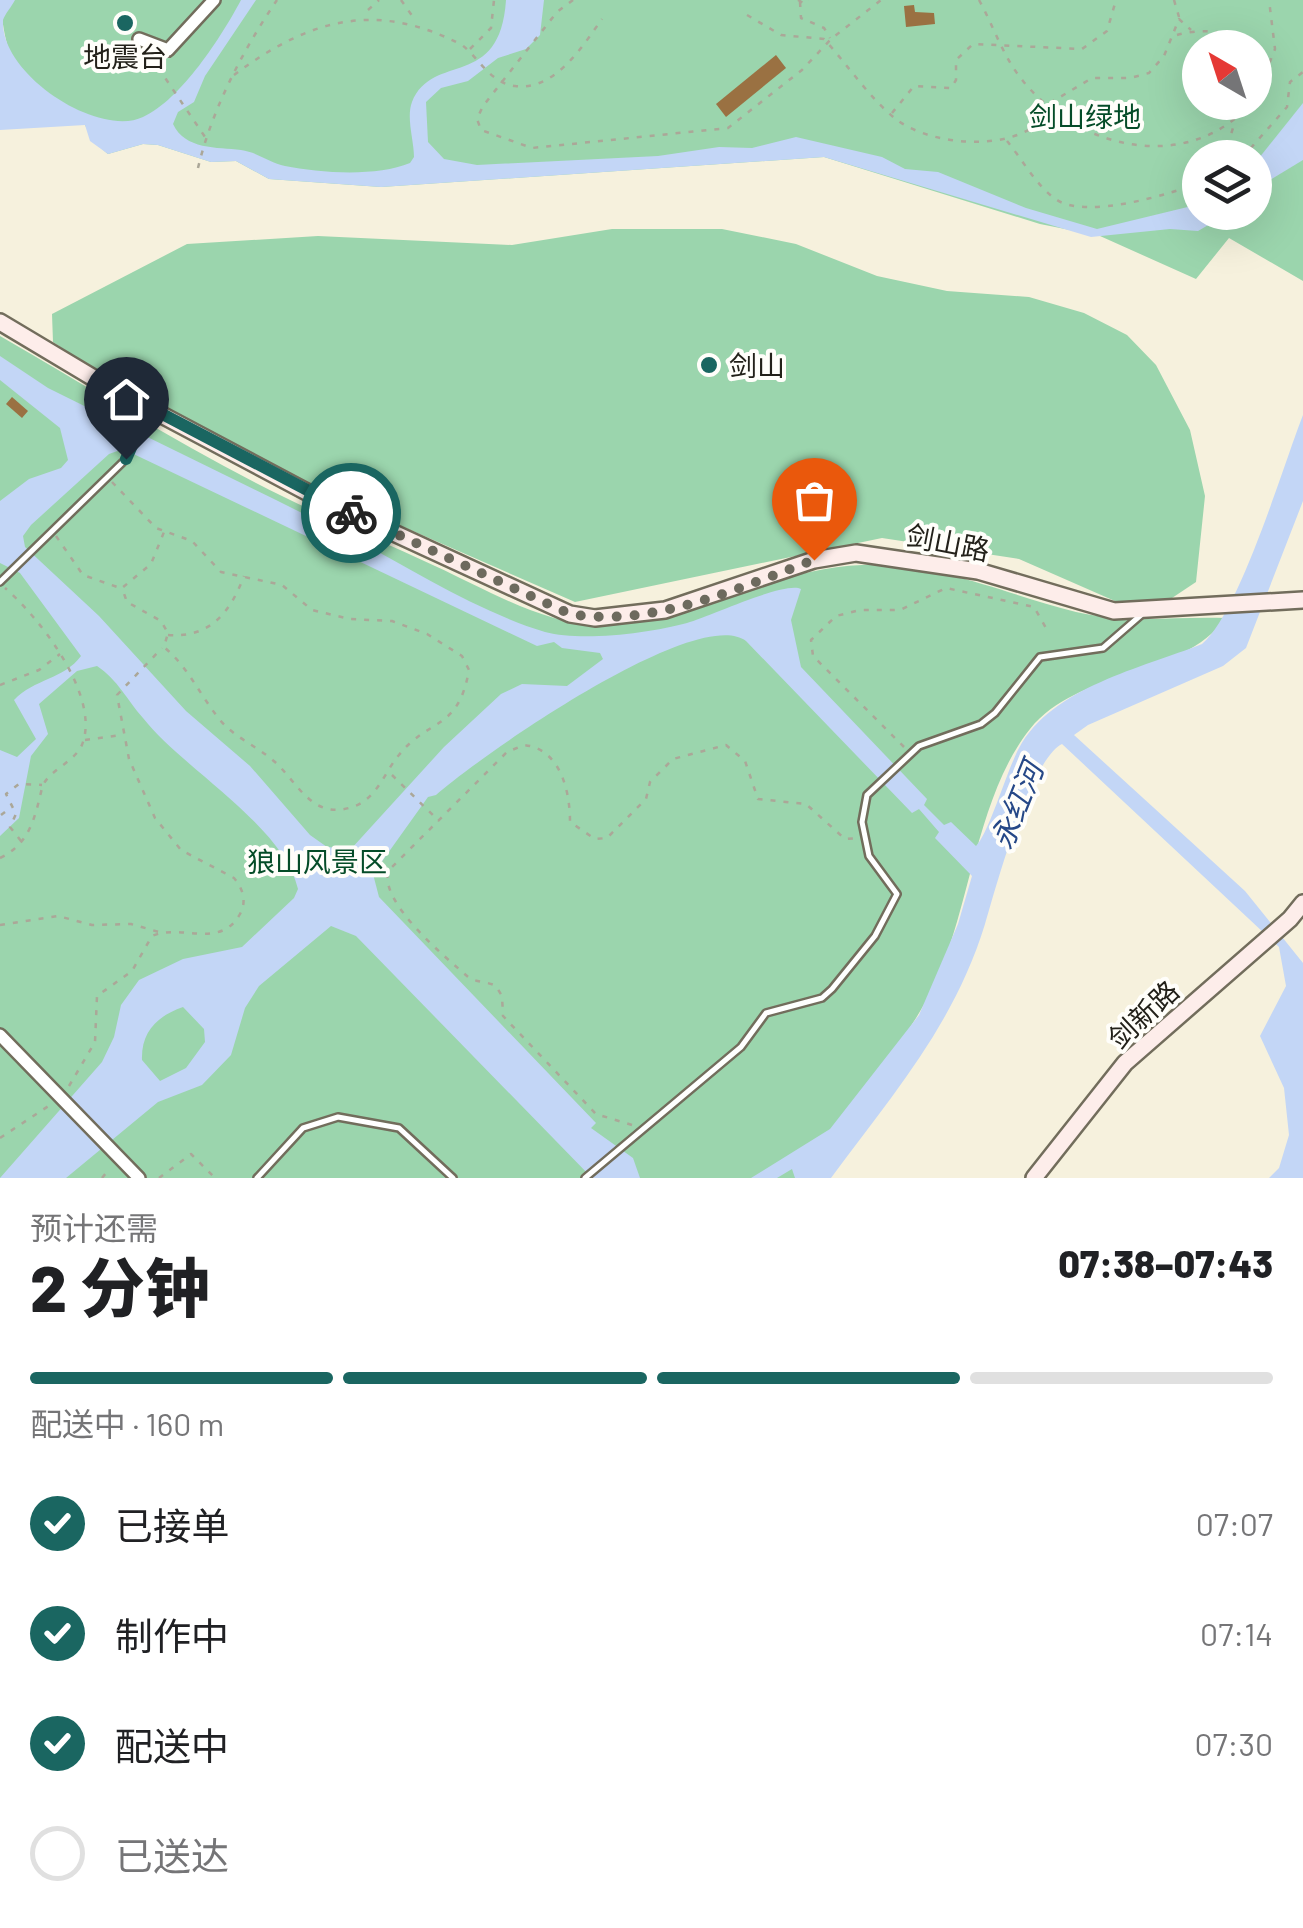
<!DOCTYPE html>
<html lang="zh">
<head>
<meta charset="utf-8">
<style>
  body { margin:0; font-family:Barlow,"Noto Sans SC",sans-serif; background:#f6f6f6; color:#202124; height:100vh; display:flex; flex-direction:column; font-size:38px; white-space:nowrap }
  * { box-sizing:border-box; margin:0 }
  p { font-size:32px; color:#757577 }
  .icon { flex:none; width:55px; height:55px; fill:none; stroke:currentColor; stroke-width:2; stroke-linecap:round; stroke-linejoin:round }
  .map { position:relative; height:1178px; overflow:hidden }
  .drawer { display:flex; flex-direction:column; background:#fff; flex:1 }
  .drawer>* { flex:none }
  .needle { width:65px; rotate:321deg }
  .buttons { position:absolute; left:1182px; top:30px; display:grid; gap:20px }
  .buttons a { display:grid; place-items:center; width:90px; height:90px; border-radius:50%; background:#fff; box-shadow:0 10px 40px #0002; font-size:50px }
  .pin { position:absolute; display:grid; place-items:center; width:85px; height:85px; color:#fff; margin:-102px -42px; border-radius:50% 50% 50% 0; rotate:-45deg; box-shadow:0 0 10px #0007 }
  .pin .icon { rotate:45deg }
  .courier { position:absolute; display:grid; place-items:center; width:100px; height:100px; margin:-50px; border:8px solid #1a6661; border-radius:50%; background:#fff; color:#222; box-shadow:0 2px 12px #0007 }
  .overview em { font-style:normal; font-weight:800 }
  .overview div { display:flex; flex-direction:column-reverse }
  .overview { display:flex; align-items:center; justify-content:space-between; height:170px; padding:0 30px }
  h1 { font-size:65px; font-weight:800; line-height:75px }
  .bar { display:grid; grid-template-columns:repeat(4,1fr); gap:15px 10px; align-content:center; height:120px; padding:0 30px }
  .bar i { height:12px; border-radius:8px; background:#e0e0e0 }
  .bar .selected { background:#1a6661 }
  .bar p { grid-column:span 4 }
  ol { padding:0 30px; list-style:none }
  li { display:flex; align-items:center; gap:30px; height:110px }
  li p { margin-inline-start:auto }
  li .icon { padding:10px; border-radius:50%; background:#1a6661; color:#fff; stroke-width:4 }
  li:last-child { color:#757577 }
  li i { width:55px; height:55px; border:5px solid #e0e0e0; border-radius:50% }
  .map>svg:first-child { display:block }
  .green { fill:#9bd5ad; fill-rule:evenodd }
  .water { fill:#c3d6f6; fill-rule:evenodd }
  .building { fill:#9a7142 }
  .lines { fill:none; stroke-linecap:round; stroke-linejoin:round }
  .lane-casing { stroke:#726d5c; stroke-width:10 }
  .street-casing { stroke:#726d5c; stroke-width:16 }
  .secondary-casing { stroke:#726d5c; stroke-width:20 }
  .path { stroke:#aba798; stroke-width:2.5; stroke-dasharray:5 8; stroke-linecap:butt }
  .lane { stroke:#fff; stroke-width:5 }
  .street { stroke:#fff; stroke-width:11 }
  .secondary { stroke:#fdedea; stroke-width:15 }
  .done { stroke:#6d6a5e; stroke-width:10; stroke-dasharray:0 18 }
  .route { stroke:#1a6661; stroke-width:12 }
  .poi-dot { fill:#1a6661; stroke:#fffefa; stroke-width:4 }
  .labels { text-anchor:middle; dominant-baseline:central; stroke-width:8; stroke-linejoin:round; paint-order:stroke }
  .poi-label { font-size:28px; fill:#23211a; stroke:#fffefa }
  .park-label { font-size:28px; fill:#054c28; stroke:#fffefa }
  .street-label { font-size:28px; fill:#23211a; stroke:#fffefa }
  .water-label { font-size:30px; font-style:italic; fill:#264887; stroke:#fffefa }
</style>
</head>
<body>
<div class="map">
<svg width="1303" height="1178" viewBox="0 0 1303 1178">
  <rect width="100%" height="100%" fill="#f6f1dd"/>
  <g class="green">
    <path d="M0,0H1303V281L1229,238L1196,279L1100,236L1040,224L824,157L381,187L269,179L236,161L211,162L158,145L143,144L108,154C91,141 89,126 74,112C62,102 45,97 33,86C6,62 4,34 0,0ZM1200,48H1255V102H1200ZM1200,158H1255V212H1200Z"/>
    <path d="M612,229H722L796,244L877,276L947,291L1029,297L1084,313L1127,335L1156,365L1190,430L1205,496L1196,582L1169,600L1124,605L1019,559L882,538L575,602L319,490L104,376L53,342L52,314L187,244L318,236L512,245Z"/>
    <path d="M0,336C85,385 169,438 256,483C314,513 375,538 435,566C486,589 547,627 605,625C695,621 773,568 862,565C937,562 1005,594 1076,612C1126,624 1175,616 1226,618C1180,680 1079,668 1030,729C979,793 971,897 940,972C908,1048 843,1110 796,1178H0Z"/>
  </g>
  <g class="water">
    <path d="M0,0H15C12,6 5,14 3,20C0,75 99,138 143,117C181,100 222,36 241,0H256L205,76L194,102L178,112L173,124C185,150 217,147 241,150C257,152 270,163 285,166C320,173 377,177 410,163L414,157C414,140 406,118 412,102C433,51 500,91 506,0H544L540,35L526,49L498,58L468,81L441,88L426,102L428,142L444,159L477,165L658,156L719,147L752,148L796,137L882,157L905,169L938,172L1026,208L1097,229L1200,204V212L1229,213L1198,231L1170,229L1091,237L824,157L381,187L269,179L236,161L211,162L158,145L143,144L108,154L90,141L85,125L0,130Z"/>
    <path d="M1303,103V160L1255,189V163Z"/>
    <path d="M0,356L48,388C150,439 253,488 354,539C415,571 479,612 545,632C582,642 650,633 687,623C711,616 785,581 801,589L791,620L801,667L927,799L924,805L944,825L951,822L976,846C989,833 1007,770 1019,748C1052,687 1142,668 1202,644C1239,614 1283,466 1303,415V501L1246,648L1223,666L1088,725L1074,735L1245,891L1303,963V1178H1269L1279,1168L1289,1135L1284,1088L1260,1036L1286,986L1279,947L1062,744C1030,760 996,887 985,924C954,1025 893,1094 831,1178H795L792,1169L777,1178H751L830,1129L919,1015L958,924L972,876L935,838L939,832L919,809L912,813L746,641C697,604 479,757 436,795L428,797L373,874L379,897L596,1123L591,1128L633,1158L640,1178H592L356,936L331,926L259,986L245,1008L231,1055L202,1085L158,1102L66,1178H0L102,1062L114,1037L121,1005L139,980L183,959L242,947L294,898L298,889C283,825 183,769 143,718C127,700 118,680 97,666L77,671L39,704L48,734L31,756L19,818L0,836V750L17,757L36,739L14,700C34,679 64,679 81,656L20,573L0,563V501L29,479L61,468L68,460L60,428L0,380ZM123,449L537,646L554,642L562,648L600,653L603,659L567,686L522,684L501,694L444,747L351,849L327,847L310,835L250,766L186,711L99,616L25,547L23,536L31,525L109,454ZM183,1007L204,1029L205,1042L186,1068L160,1081L142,1060C141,1032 157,1016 183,1007Z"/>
  </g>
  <g class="building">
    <path d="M914,5L915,12L934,13L935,24L906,27L904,6Z"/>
    <path d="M776,55L786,68L726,117L716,104Z"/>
    <path d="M12,397L28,411L22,418L6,404Z"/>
  </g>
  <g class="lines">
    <defs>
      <g id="lane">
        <path d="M0,582L126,459L147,412"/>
        <path d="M257,1178L303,1128L338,1117L399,1128L453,1178"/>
        <path d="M585,1178L741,1047L766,1013L822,998L832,989L875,936L897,894L869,856L862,822L867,795L919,746L981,724L995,713L1040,657L1103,648L1141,615"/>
      </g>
      <g id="street">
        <path d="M139,39L168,50L214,0"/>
        <path d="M0,1035L139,1178"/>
      </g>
      <g id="secondary">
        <path d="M0,322L107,386L320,499L570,614L595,618L665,610L814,560L856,553L978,571L1114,611L1303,600"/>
        <path d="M1034,1178L1125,1063L1290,919L1303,903"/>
      </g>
    </defs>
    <use href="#lane" class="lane-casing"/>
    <use href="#street" class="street-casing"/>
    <use href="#secondary" class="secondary-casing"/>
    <g class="path">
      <path d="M401,0L413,17"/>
      <path d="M573,0L557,12L483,106L477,119L481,130L532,148L728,128L802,70L831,39L881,0"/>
      <path d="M798,0L805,4L808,0"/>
      <path d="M979,0C994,27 1003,57 1023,81C1079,150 1189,175 1252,102"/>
      <path d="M1174,0L1179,17"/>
      <path d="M800,2L801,18L824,28L830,38"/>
      <path d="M368,10L379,0"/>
      <path d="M747,15L781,35L824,39C848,65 869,98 897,120C935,148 1026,154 1051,108"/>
      <path d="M1177,35C1199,29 1229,28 1245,48"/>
      <path d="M470,49L491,28L494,0"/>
      <path d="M151,57L205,137"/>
      <path d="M234,75C309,19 376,0 462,45C480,59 490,83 515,86C555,91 582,47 602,19"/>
      <path d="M1255,99L1275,49L1269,0"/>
      <path d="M1050,103L1092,78H1130L1149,73L1164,56L1179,19L1191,30"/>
      <path d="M892,113L914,86L951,88L956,80V60L973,44L1082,49L1107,31L1116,0"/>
      <path d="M1007,141C1022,159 1037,187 1057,200C1086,219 1170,195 1200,182"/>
      <path d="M1224,158L1235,121"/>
      <path d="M1242,158L1287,107L1290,82L1303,72"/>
      <path d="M198,168C212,109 243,50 277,0"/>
      <path d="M112,482L156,528L192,541L221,572L282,585L312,610L350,619L392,621L427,634L462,656L469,670C458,732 429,717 399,755C385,771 378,797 355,806C313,822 299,784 275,762C257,746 235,738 220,720C199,694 189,668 164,647L168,633L161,621L127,602L122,588L151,564L164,532"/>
      <path d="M56,536L83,575L120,588"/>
      <path d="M168,635C210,638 230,613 244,576"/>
      <path d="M0,685L39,670L60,654"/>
      <path d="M85,740L122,735"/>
      <path d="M904,747L813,656L811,640L836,616L860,610H900L946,588L1034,607L1046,628L1051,629"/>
      <path d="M392,775L439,821"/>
      <path d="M1,815L9,809"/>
      <path d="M21,841L10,827L16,814L6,794L19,784L42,785"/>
      <path d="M0,858C30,844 35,817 42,788C47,770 77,762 83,742C99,694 39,617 5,588"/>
      <path d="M0,925L58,916L92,925L131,924L159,932"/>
      <path d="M69,1086L95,1042L97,996L132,971L152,936C181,923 220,950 240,914C247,901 243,889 234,878L181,850L155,818L129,759L117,695L162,648"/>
      <path d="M632,1125L596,1114L503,1016L502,996L496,986C487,981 475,983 467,976C444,956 380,903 388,871L507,752L524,745C561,749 570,792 570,822L595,839L607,838L646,799L650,782L673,759L726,745L745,761L758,799L806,804L845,839L858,838"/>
      <path d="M0,1138L53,1103"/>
      <path d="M102,1178L110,1168"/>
      <path d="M159,1178L191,1154L215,1178"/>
    </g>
    <use href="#lane" class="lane"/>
    <use href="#street" class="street"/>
    <use href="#secondary" class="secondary"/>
  </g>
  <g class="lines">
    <path class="done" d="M351,513L570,614C653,628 738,588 814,560"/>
    <path class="route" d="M126,459L149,407L351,513"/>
  </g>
  <g class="poi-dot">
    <circle cx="125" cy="23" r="10"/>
    <circle cx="709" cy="365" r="10"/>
  </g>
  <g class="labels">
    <g class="poi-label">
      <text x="125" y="56">地震台</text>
      <text x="729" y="365" text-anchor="start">剑山</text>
    </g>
    <g class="park-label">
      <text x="1085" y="116">剑山绿地</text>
      <text x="317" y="861">狼山风景区</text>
    </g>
    <g class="street-label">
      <text transform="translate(948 542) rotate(11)">剑山路</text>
      <text transform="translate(1143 1014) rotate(-43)">剑新路</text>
    </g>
    <g class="water-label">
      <text transform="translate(1016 805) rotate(-68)">永红河</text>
    </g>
  </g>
</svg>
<div class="buttons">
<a><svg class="needle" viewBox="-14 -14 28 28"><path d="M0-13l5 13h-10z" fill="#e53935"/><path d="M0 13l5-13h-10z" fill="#757577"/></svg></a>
<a><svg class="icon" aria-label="layers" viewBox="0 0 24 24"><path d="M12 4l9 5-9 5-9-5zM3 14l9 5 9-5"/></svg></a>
</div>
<div class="pin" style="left:814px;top:560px;background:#ea580c"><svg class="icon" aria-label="bag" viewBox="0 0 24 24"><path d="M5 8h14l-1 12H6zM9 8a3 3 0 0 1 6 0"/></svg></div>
<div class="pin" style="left:126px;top:459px;background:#1f2937"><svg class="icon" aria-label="home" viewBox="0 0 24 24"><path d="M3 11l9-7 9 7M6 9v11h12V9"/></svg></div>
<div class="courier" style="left:351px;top:513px"><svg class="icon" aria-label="bike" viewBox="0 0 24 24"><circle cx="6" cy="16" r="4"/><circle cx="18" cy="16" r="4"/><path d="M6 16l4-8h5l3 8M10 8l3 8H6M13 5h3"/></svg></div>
</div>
<section class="drawer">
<div class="overview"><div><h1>2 分钟</h1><p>预计还需</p></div><em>07:38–07:43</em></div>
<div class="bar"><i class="selected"></i><i class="selected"></i><i class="selected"></i><i></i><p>配送中 · 160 m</p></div>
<ol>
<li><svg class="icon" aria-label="check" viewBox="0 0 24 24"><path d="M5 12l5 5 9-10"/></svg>已接单<p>07:07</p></li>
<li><svg class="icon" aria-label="check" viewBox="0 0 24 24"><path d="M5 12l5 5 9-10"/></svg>制作中<p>07:14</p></li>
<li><svg class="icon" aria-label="check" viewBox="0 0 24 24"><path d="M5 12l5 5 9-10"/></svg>配送中<p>07:30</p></li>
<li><i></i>已送达</li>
</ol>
</section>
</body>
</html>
